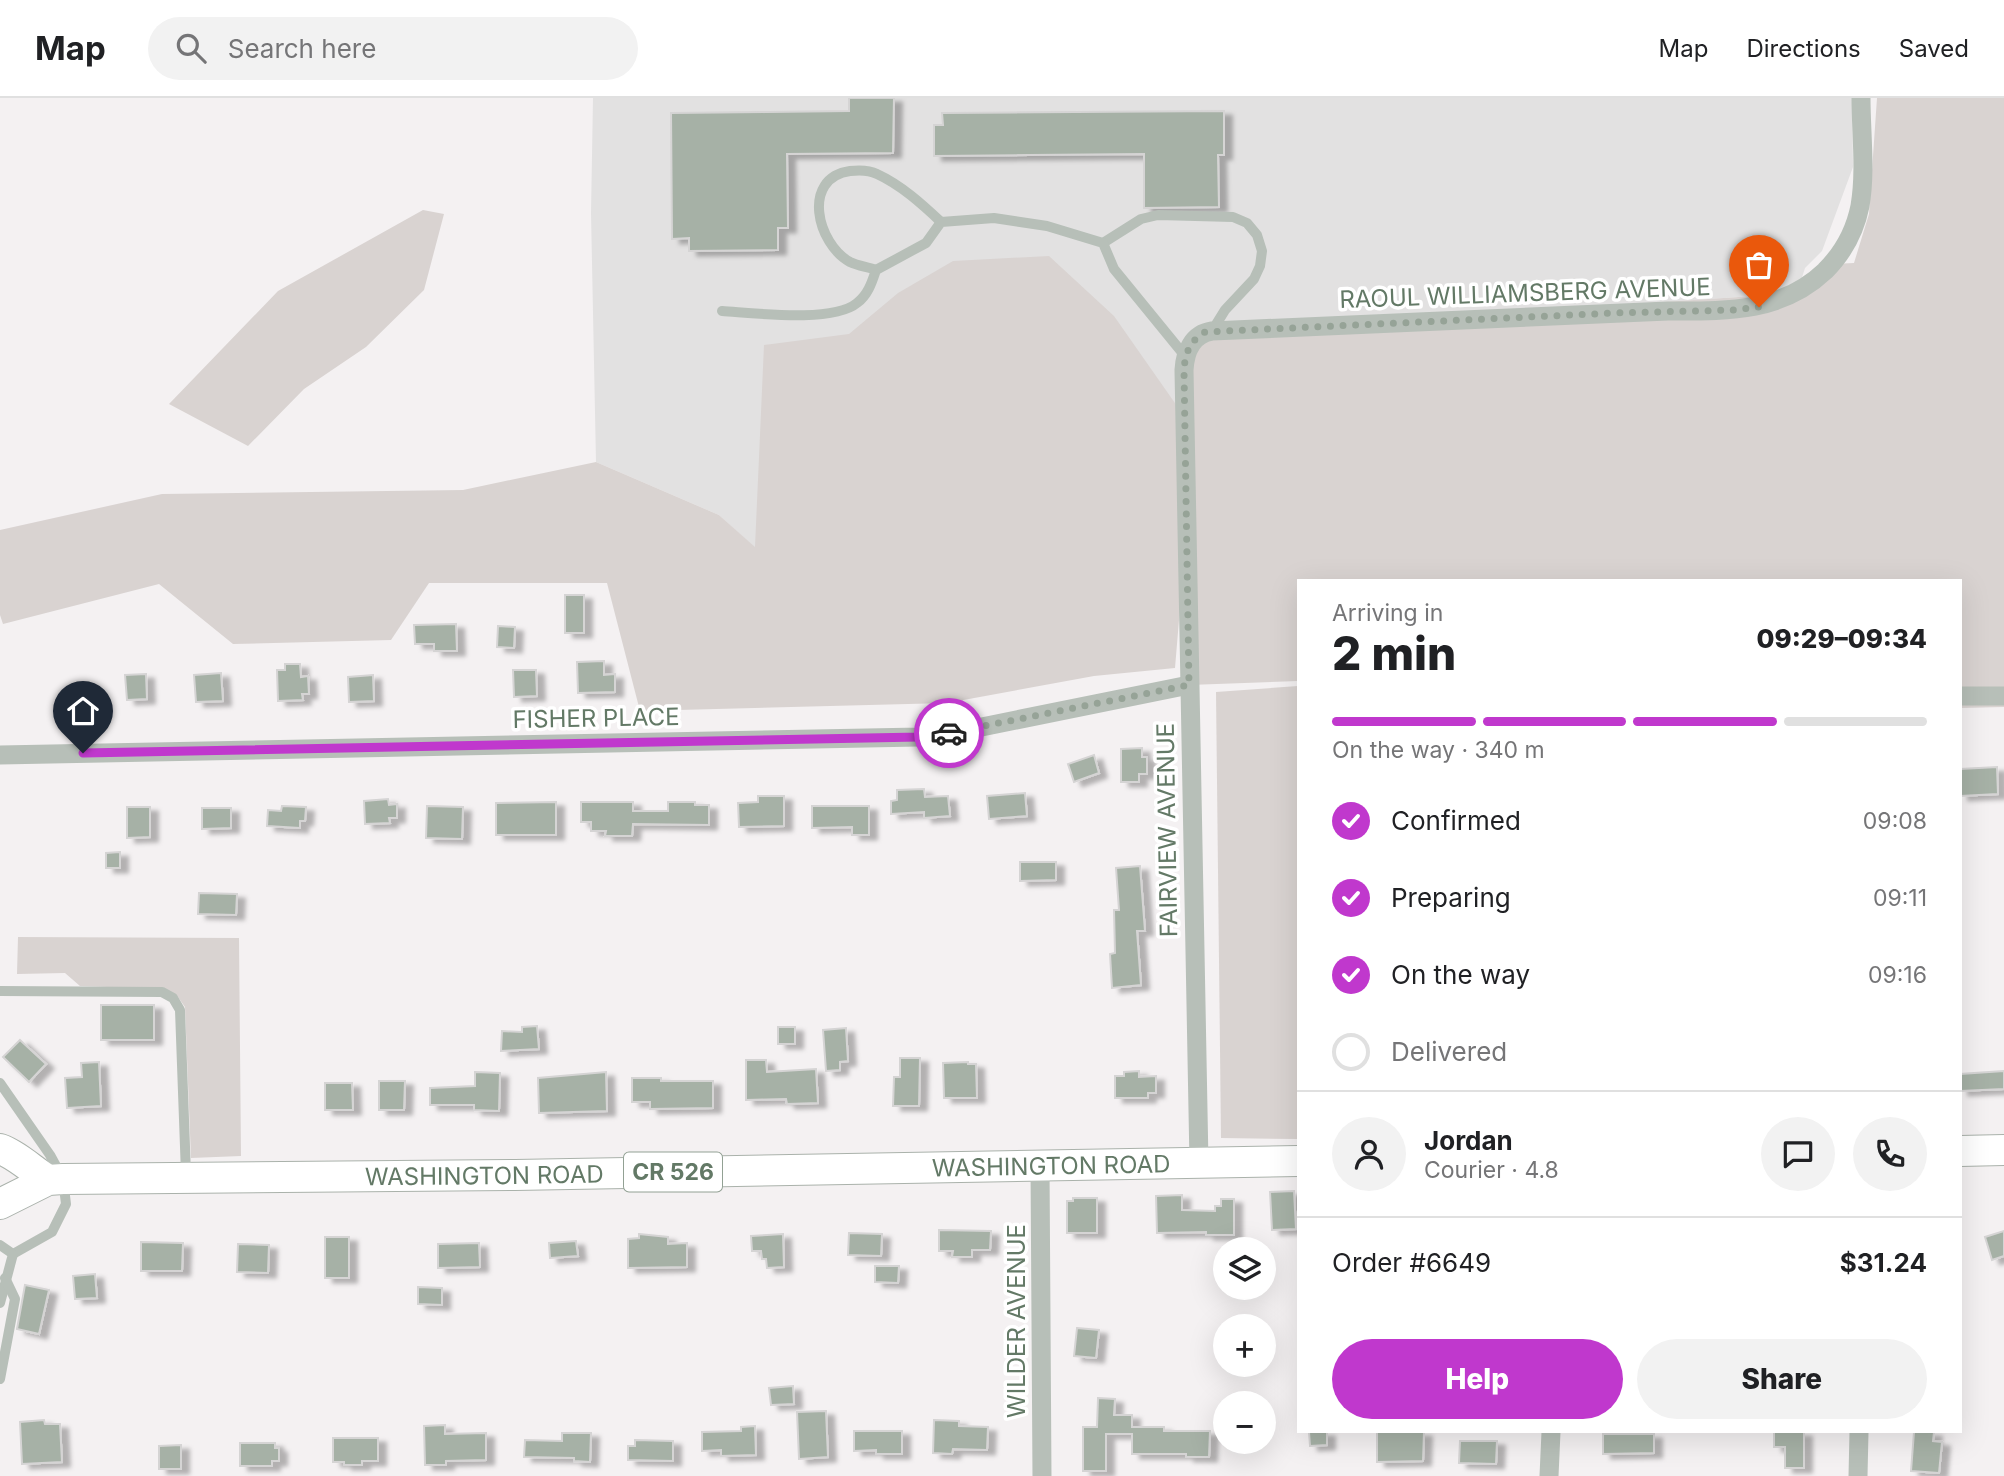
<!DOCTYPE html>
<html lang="en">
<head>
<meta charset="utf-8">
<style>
  body { margin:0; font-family:Inter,sans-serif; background:#f2f2f2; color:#202124; height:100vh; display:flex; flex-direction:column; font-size:26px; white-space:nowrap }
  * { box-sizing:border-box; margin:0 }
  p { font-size:23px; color:#757577 }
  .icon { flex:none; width:38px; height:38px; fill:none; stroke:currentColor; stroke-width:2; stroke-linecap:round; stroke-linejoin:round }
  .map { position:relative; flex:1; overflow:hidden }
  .details { position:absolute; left:1297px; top:481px; width:665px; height:854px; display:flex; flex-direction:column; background:#fff; border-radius:0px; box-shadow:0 7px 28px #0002 }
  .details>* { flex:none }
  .fabs { position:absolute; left:1213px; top:1139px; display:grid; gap:14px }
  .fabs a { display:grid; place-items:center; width:63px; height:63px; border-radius:50%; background:#fff; box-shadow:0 7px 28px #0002; font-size:35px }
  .pin { position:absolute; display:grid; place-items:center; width:60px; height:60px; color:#fff; margin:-72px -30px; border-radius:50% 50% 50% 0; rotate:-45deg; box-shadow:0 0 7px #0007 }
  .pin .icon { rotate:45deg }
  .courier { position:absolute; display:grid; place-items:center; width:70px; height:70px; margin:-35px; border:5px solid #c038cd; border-radius:50%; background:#fff; color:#222; box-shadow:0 2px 9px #0007 }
  .summary em { font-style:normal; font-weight:800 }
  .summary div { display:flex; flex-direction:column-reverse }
  .summary { display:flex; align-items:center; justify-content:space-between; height:119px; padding:0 35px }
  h1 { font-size:46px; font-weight:800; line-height:52px }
  .bar { display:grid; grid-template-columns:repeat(4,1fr); gap:10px 7px; align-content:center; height:84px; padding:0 35px }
  .bar i { height:9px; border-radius:5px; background:#e0e0e0 }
  .bar .current { background:#c038cd }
  .bar p { grid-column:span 4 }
  .line { display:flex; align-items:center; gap:18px; padding:0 35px; border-top:2px solid #e0e0e0 }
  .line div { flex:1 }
  .round { display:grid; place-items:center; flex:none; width:74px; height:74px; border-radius:37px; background:#f2f2f2 }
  ol { padding:0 35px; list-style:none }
  li { display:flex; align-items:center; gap:21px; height:77px }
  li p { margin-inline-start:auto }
  li .icon { padding:7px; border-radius:50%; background:#c038cd; color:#fff; stroke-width:4 }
  li:last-child { color:#757577 }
  li i { width:38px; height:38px; border:4px solid #e0e0e0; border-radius:50% }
  .cta { display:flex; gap:14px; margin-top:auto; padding:14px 35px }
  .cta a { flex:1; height:80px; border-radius:42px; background:#c038cd; color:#fff; font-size:28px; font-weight:800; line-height:80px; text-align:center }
  .cta a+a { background:#f2f2f2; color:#202124 }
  header { display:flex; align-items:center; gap:42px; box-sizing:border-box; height:98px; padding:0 35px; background:#fff; border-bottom:2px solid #e0e0e0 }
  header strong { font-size:33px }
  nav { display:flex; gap:38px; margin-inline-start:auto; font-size:24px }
  .search { width:490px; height:63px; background:#f2f2f2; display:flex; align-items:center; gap:18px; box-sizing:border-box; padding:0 24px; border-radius:38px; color:#757577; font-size:26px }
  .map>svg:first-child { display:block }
  .built { fill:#e2e1e1 }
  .green { fill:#d9d3d1 }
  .building { fill:#a6b1a6; stroke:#d5d4d4; stroke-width:2; filter:url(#shadow) }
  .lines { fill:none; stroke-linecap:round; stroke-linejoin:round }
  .primary-casing { stroke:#aab2ab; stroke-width:32 }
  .service { stroke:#b7bfb8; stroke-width:10 }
  .minor { stroke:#b7bfb8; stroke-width:19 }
  .primary { stroke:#fff; stroke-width:30 }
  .done { stroke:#96a397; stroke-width:7; stroke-dasharray:0 12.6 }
  .route { stroke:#c038cd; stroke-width:9 }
  .labels { text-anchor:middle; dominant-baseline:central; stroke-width:7; stroke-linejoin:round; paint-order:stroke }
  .shield { fill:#fff; stroke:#92a194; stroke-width:2 }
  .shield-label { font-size:23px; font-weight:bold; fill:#637966 }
  .street-label { font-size:24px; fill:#637966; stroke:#fff }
</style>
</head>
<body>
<header>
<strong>Map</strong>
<div class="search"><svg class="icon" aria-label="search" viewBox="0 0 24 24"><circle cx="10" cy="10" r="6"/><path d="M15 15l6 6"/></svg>Search here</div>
<nav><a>Map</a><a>Directions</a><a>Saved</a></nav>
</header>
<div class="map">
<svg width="2004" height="1378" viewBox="0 0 2004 1378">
  <defs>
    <filter id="shadow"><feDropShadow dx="8" dy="4.5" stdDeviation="2" flood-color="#0004"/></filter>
  </defs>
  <rect width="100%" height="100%" fill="#f4f1f2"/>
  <path class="built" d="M593,0H1852L1853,69L1822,153L1805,170L1797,195L1317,227L1184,318L774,467L719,417L596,364L591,115Z"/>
  <g class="green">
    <path d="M1877,0H2004V609L1960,610V483H1298V583L1189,587L1185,450L1175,570L1094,578L947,605L640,613L607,485H429L391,542L233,546L159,486L3,526L0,517V432L162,396L463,392L596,364L719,417L755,449L764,247L849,236L898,195L953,163L1049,158L1114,218L1184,318L1195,241L1317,227L1797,195L1832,166L1854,165L1869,116Z"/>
    <path d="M423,112L444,116L424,192L366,249L304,291L248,348L169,306L278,193Z"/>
    <path d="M1298,588V1041L1221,1040L1216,594Z"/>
    <path d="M18,839L239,840L241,1058L191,1060L185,909L178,899L163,891L80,888L65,875L17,876Z"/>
  </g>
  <g class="building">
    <path d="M849,0H894L893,55L787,56L788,130H778V152L689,153V140L672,141L671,15L849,13Z"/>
    <path d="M1224,13V57H1218L1219,109L1144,110V56L934,58V27H943L942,15Z"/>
    <rect x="565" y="497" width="19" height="38"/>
    <path d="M456,526L457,553H434V546H415L414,527Z"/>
    <path d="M498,528L515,529L514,550L497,549Z"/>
    <path d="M604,563V577L615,576V594L578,595L577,564Z"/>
    <path d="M285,566H300L301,579L308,578L309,596H302L303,602L278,603L277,572H285Z"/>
    <path d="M513,572H536L537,598L514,599Z"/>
    <path d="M221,575L223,603L196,604L194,577Z"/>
    <path d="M146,576L147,601L127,602L125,577Z"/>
    <path d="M373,577L374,603L349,604L348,579Z"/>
    <path d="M1142,650V659H1147V676H1139V684H1121V651Z"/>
    <path d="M1094,657L1099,675L1074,684L1068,666Z"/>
    <path d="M1997,669L1998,696L1960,698V671Z"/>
    <path d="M924,691L925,699L948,698L950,718L924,720V714L891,716V703L897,702V692Z"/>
    <path d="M1025,695L1027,718L989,721L987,698Z"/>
    <path d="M758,698H784V728L739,729L738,705L758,704Z"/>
    <path d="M388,701L389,707L397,706V720H389L390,725L365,726L364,703Z"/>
    <path d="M556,704V737H496V705Z"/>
    <path d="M581,704H633V713H668V704H695V707H709V727L633,726L632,738H605L606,733H591V724H581Z"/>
    <path d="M282,708L306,709L305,723H300V730L267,728L268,712L281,713Z"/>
    <path d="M427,708L463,709L462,741L426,740Z"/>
    <path d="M812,708H869V737H852V729L812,730Z"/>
    <path d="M127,709H150V739L127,740Z"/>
    <path d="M202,710H231V730L202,731Z"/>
    <path d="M120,754V770H106V755Z"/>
    <path d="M1020,764H1056V782L1020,783Z"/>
    <path d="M1140,768L1145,833H1137L1141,887L1112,890L1110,856L1115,855L1114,812H1119L1116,770Z"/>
    <path d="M199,795L237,796L236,817L198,816Z"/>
    <rect x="101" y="907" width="53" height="35"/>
    <path d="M537,928L539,951L501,953L502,933L522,934V929Z"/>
    <rect x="778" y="929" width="17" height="17"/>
    <path d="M846,930L848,963L840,964V972L826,973L823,932Z"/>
    <path d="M20,942L46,966L29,984L3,959Z"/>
    <path d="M900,960H920L919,1008H893L894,979H900Z"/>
    <path d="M746,962H766L767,974L816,971L818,1005L787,1006L786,1001L746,1002Z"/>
    <path d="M99,964L101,1008L67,1010L65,980L82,979L81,965Z"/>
    <path d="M968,964V966H976L977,1000H944L943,965Z"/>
    <path d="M1139,973V979L1156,978V995H1148V1000H1115V978H1124V974Z"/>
    <path d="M2004,973V991L1960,993V976Z"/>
    <path d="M475,974L500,975L499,1013L474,1012V1007H430V990L475,988Z"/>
    <path d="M606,974L607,1013L539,1015L538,980Z"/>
    <path d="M632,980H661V983H713V1010L650,1011V1004H632Z"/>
    <path d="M379,983H405L404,1012H379Z"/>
    <path d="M325,985H352L353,1012H325Z"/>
    <path d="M1294,1093L1296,1131L1272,1132L1270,1094Z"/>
    <path d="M1182,1097V1112L1215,1113V1108H1221V1101H1234V1137H1206V1134L1157,1135L1156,1098Z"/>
    <path d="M1073,1100H1097V1135H1067V1103H1073Z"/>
    <path d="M939,1132L991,1133L990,1152H972V1159H952L953,1153H939Z"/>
    <path d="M2004,1133V1158L1992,1162L1985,1139Z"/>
    <path d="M849,1135L882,1136L881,1158L848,1157Z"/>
    <path d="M639,1136L668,1139V1146L687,1145V1169L628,1170V1141L639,1140Z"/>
    <path d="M783,1136L784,1169L767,1170L766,1161H762L761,1153H752L751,1138Z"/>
    <rect x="325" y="1139" width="24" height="41"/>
    <path d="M576,1143L578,1158L550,1160L549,1145Z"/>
    <path d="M141,1144L183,1145L182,1173H141Z"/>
    <path d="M479,1145L480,1169L438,1170V1146Z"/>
    <path d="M238,1146L269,1147L268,1175L237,1174Z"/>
    <path d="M875,1168H899L898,1185L875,1184Z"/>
    <path d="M95,1176L97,1200L75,1201L73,1178Z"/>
    <path d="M25,1187L49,1192L39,1236L17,1231Z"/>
    <path d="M418,1189L442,1190V1207L418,1206Z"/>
    <path d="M1077,1230L1099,1232L1096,1260L1074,1258Z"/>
    <path d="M793,1288L794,1306L771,1307L769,1290Z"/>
    <path d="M1098,1300L1115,1301L1114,1317H1132V1329H1164V1333H1210L1209,1359H1186V1356H1132V1336H1106V1373H1083V1329H1097Z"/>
    <path d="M826,1313L828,1359L799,1361L797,1314Z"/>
    <path d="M44,1322L45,1326H60L62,1364L22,1366L20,1324Z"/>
    <path d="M934,1322L959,1323V1328L988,1329L987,1352L953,1351L952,1356L933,1355Z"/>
    <path d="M445,1327V1336L486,1335V1362L446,1363V1367H425L424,1328Z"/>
    <path d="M755,1328L756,1357L721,1358V1352L702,1353V1334L741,1333V1329Z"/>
    <path d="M854,1333H902V1356H876V1352L854,1353Z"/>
    <path d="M1309,1334H1327V1347L1310,1348Z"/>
    <path d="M1377,1334H1424L1423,1363L1377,1364Z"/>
    <path d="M1774,1334H1804V1370H1785V1349H1774Z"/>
    <path d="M1914,1334H1934L1933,1343L1942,1344L1939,1375L1911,1373Z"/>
    <path d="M562,1335H591L590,1364L574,1363V1360L524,1359L525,1342L562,1343Z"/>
    <path d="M1603,1336H1654V1355L1603,1356Z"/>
    <path d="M333,1340H378V1363H362V1367H344V1364H333Z"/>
    <path d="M635,1342L673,1343V1363L628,1362V1348H635Z"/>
    <path d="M1460,1343H1497L1496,1366L1459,1365Z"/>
    <path d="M240,1345H275V1350H279V1363H272V1368H240Z"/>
    <path d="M181,1347V1371H159V1348Z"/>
  </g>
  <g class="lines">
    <defs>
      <g id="primary">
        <path d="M0,1051C17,1057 32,1072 48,1082"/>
        <path d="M1960,1053L2004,1052"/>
        <path id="s1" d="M0,1106L48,1082L63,1081L515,1077L1298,1063"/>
      </g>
    </defs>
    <use href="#primary" class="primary-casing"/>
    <g class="service">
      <path d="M1103,145L1141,121L1158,117L1233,119L1247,125L1257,137L1262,153L1260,168L1254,181L1225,212L1212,233"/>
      <path d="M876,172C868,169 858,168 850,164C817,146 801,80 850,73C858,72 869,72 877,76C901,87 922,106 941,124"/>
      <path d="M722,213C754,215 833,225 857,205C868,197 872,184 876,172L926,145L941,124L994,120L1047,128L1103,145L1114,171L1185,258"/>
      <path d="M0,893L162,894L173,900L180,912L186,1076"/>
      <path d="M0,985L50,1057L63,1081L66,1106L52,1134L13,1156"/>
      <path d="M0,1147L13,1156L0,1205"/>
      <path d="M0,1281L15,1201L5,1180"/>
    </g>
    <g class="minor">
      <path d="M1960,598H2004"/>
      <path d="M0,657L919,639L962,633L1189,587"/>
      <path d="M1199,1065L1184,272C1185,254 1192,236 1212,233L1668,213C1725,213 1781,215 1825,173C1843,155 1855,133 1860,108C1866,73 1861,35 1861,0"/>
      <path d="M1040,1067L1042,1378"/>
      <path d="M1549,1378L1551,1334"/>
      <path d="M1858,1378L1859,1334"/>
    </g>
    <use href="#primary" class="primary"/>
  </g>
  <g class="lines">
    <path class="done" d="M949,635L1189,587L1184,272C1185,255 1190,243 1205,234L1614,215L1734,212L1759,209"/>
    <path class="route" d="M83,655L919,639L949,635"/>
  </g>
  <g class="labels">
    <rect class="shield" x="624" y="1054.5" width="98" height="39" rx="5"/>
    <g class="shield-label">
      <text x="673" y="1074">CR 526</text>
    </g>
    <g class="street-label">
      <text transform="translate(1525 195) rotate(-2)">RAOUL WILLIAMSBERG AVENUE</text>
      <text transform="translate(596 620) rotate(-1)">FISHER PLACE</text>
      <text transform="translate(1167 732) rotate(-91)">FAIRVIEW AVENUE</text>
      <text stroke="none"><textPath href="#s1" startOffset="1057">WASHINGTON ROAD</textPath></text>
      <text stroke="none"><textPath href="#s1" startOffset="490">WASHINGTON ROAD</textPath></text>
      <text transform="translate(1016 1223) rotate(-90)">WILDER AVENUE</text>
    </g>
  </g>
</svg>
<div class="fabs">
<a><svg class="icon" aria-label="layers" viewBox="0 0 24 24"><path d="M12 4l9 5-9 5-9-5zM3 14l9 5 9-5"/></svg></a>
<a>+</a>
<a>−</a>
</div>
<div class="pin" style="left:1759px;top:209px;background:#ea580c"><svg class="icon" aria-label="bag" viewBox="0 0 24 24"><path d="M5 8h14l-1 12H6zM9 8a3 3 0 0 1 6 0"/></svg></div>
<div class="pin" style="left:83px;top:655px;background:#1f2937"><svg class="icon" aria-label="home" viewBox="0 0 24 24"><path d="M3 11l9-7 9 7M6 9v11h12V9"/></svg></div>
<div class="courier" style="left:949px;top:635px"><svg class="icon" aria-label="car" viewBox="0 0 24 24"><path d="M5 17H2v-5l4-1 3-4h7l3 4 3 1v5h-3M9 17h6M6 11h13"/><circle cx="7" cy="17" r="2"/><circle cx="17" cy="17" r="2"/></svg></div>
<section class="details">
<div class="summary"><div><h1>2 min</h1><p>Arriving in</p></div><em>09:29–09:34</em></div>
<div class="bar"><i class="current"></i><i class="current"></i><i class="current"></i><i></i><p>On the way · 340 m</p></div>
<ol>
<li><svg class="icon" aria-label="check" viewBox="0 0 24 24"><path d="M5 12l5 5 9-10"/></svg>Confirmed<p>09:08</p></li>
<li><svg class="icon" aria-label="check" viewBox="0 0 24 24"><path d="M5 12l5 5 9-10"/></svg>Preparing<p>09:11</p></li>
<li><svg class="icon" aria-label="check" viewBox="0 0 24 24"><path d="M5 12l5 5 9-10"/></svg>On the way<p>09:16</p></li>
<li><i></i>Delivered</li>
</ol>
<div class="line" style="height:126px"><a class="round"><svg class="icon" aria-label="person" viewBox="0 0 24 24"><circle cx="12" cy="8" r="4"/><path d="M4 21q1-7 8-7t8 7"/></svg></a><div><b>Jordan</b><p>Courier · 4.8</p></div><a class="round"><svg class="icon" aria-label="chat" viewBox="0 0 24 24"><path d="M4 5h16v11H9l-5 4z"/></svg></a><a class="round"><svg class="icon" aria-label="phone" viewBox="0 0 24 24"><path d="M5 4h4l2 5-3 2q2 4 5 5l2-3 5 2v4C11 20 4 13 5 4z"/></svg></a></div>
<div class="line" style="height:91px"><div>Order #6649</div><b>$31.24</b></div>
<div class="cta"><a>Help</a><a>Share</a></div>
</section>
</div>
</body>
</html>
